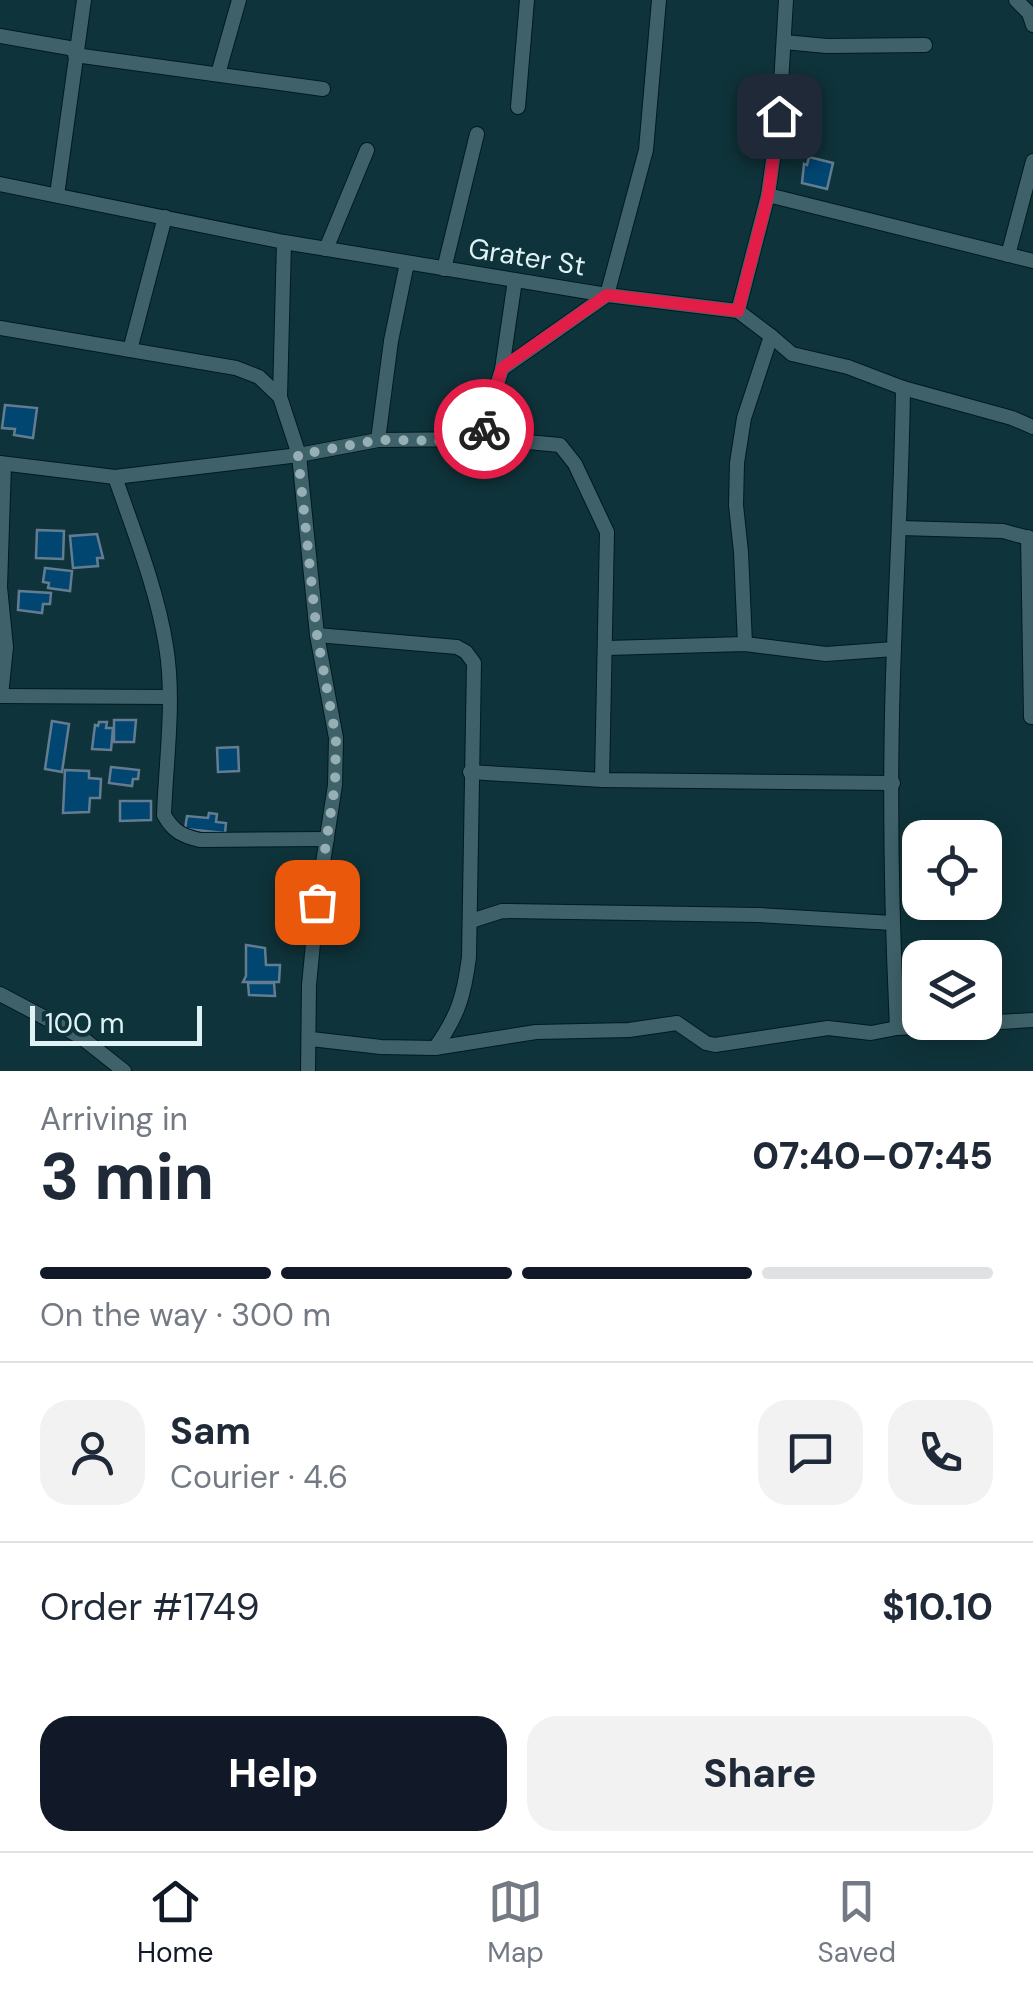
<!DOCTYPE html>
<html lang="en">
<head>
<meta charset="utf-8">
<style>
  body { margin:0; font-family:"DM Sans",sans-serif; background:#f2f2f3; color:#1f2937; height:100vh; display:flex; flex-direction:column; font-size:38px; white-space:nowrap }
  * { box-sizing:border-box; margin:0 }
  p { font-size:32px; color:#747a83 }
  .icon { flex:none; width:55px; height:55px; fill:none; stroke:currentColor; stroke-width:2; stroke-linecap:round; stroke-linejoin:round }
  .map { position:relative; height:1071px; overflow:hidden }
  .details { display:flex; flex-direction:column; background:#fff; flex:1 }
  .details>* { flex:none }
  .buttons { position:absolute; left:902px; top:820px; display:grid; gap:20px }
  .buttons a { display:grid; place-items:center; width:100px; height:100px; border-radius:20px; background:#fff; box-shadow:0 5px 25px #0003; font-size:50px }
  .scale { position:absolute; left:30px; bottom:25px; width:172px; box-sizing:border-box; padding-left:10px; border:5px solid #dff2f6; border-top:0; font-size:28px; line-height:35px; white-space:nowrap; color:#dff2f6; -webkit-text-stroke:8px #0f333a; paint-order:stroke }
  .pin { position:absolute; display:grid; place-items:center; width:85px; height:85px; color:#fff; margin:-42px; border-radius:20px; box-shadow:0 5px 15px #0006 }
  .courier { position:absolute; display:grid; place-items:center; width:100px; height:100px; margin:-50px; border:8px solid #e11d48; border-radius:50%; background:#fff; color:#222; box-shadow:0 2px 12px #0007 }
  .overview em { font-style:normal; font-weight:800 }
  .overview div { display:flex; flex-direction:column-reverse }
  .overview { display:flex; align-items:center; justify-content:space-between; height:170px; padding:0 40px }
  h1 { font-size:65px; font-weight:800; line-height:75px }
  .bar { display:grid; grid-template-columns:repeat(4,1fr); gap:15px 10px; align-content:center; height:120px; padding:0 40px }
  .bar i { height:12px; border-radius:8px; background:#e0e1e3 }
  .bar .current { background:#111827 }
  .bar p { grid-column:span 4 }
  .line { display:flex; align-items:center; gap:25px; padding:0 40px; border-top:2px solid #e0e1e3 }
  .line div { flex:1 }
  .round { display:grid; place-items:center; flex:none; width:105px; height:105px; border-radius:30px; background:#f2f2f3 }
  .cta { display:flex; gap:20px; margin-top:auto; padding:20px 40px }
  .cta a { flex:1; height:115px; border-radius:30px; background:#111827; color:#fff; font-size:40px; font-weight:800; line-height:115px; text-align:center }
  .cta a+a { background:#f2f2f3; color:#1f2937 }
  .tab-bar { display:flex; justify-content:space-around; align-items:center; height:140px; border-top:2px solid #e0e1e3; background:#fff; font-size:28px; color:#747a83 }
  .tab-bar a { display:grid; justify-items:center; gap:5px }
  .tab-bar .current { color:#111827 }
  .map>svg:first-child { display:block }
  .building { fill:#014571; stroke:#647c91; stroke-width:2.5 }
  .lines { fill:none; stroke-linecap:round; stroke-linejoin:round }
  .minor-casing { stroke:#011a1f; stroke-width:16 }
  .minor { stroke:#3f626a; stroke-width:14 }
  .done { stroke:#96afb4; stroke-width:10; stroke-dasharray:0 18 }
  .route { stroke:#e11d48; stroke-width:12 }
  .labels { text-anchor:middle; dominant-baseline:central; stroke-width:9; stroke-linejoin:round; paint-order:stroke }
  .street-label { font-size:28px; fill:#dff2f6; stroke:#0f333a }
</style>
</head>
<body>
<div class="map">
<svg width="1033" height="1071" viewBox="0 0 1033 1071">
  <rect width="100%" height="100%" fill="#0f333a"/>
  <g class="building">
    <path d="M809,157L833,163L827,189L802,183L804,164L807,165Z"/>
    <path d="M5,405L37,408L33,438L14,435L15,429L2,428Z"/>
    <path d="M37,530L64,531L63,559L36,558Z"/>
    <path d="M97,534L103,558H97L98,566L73,568L70,536Z"/>
    <path d="M45,568L72,571L70,591L48,588L49,583L43,582Z"/>
    <path d="M19,591L51,593L50,604H43L42,613L18,610Z"/>
    <path d="M114,720H136L134,742H114Z"/>
    <path d="M52,721L69,724L62,772L45,769Z"/>
    <path d="M99,722H107L106,728H113L111,750L92,749L95,725L98,726Z"/>
    <path d="M238,747L239,771L218,772L217,748Z"/>
    <path d="M111,767L139,770L138,779H133L132,786L109,783Z"/>
    <path d="M65,770L89,771V778L101,779L100,798H90L89,812L63,813Z"/>
    <path d="M120,801H151V820L120,821Z"/>
    <path d="M209,813L217,814L216,822L226,823L225,833L185,829L187,816L208,818Z"/>
    <path d="M246,945L265,948L266,965H280L279,982H243L246,976Z"/>
    <path d="M248,983H274L275,996L249,995Z"/>
  </g>
  <g class="lines">
    <defs>
      <g id="minor">
        <path d="M1016,0L1029,13L1033,25"/>
        <path d="M0,36L75,49"/>
        <path d="M784,42L827,46L925,45"/>
        <path d="M75,55L323,89"/>
        <path d="M218,74L239,0"/>
        <path d="M518,107L527,0"/>
        <path d="M0,184L284,242L607,295L738,311L768,195L779,117L786,0"/>
        <path d="M57,195L84,0"/>
        <path d="M768,195L1033,261"/>
        <path d="M284,242L280,397L299,455L317,635L336,738L335,785L317,902L309,985L308,1071"/>
        <path d="M326,249L367,150"/>
        <path d="M1008,255L1033,161"/>
        <path d="M444,269L477,134"/>
        <path d="M738,311L771,336L744,418L737,463L736,505L741,552L745,644"/>
        <path d="M0,328L236,368L259,377L280,397"/>
        <path d="M771,336L792,354L848,367L903,388L1012,418L1033,427"/>
        <path d="M130,350L165,217"/>
        <path d="M502,369L515,280"/>
        <path d="M482,438L560,445L575,464L607,532L602,780"/>
        <path d="M378,440L391,341L407,263"/>
        <path d="M0,463L115,477L299,455L378,440L480,439L502,369L607,295L646,150L659,0"/>
        <path d="M115,477C134,532 157,589 166,646C175,700 166,760 164,815C173,831 182,836 200,840L327,839"/>
        <path d="M901,528L1003,531L1032,539"/>
        <path d="M1028,537L1031,717"/>
        <path d="M317,635L457,647L466,652L474,663L469,957C464,996 458,1016 435,1048"/>
        <path d="M607,648L745,644L826,654L894,649"/>
        <path d="M0,696L168,697"/>
        <path d="M1,696L6,647L0,587L4,464"/>
        <path d="M470,772L602,780L893,783"/>
        <path d="M471,921L502,911L758,915L892,923"/>
        <path d="M0,994L81,1037L124,1071"/>
        <path d="M897,1028C891,902 889,774 894,647C897,560 902,474 903,388"/>
        <path d="M311,1039L381,1047L435,1048L536,1032L629,1030L677,1023L706,1043L715,1045L828,1028L871,1033L897,1028L1033,1020"/>
      </g>
    </defs>
    <use href="#minor" class="minor-casing"/>
    <use href="#minor" class="minor"/>
  </g>
  <g class="lines">
    <path class="done" d="M317,902L335,785L336,738L317,635L298,455L378,440L476,441L482,438L484,429"/>
    <path class="route" d="M484,429L502,368L607,295L738,311L768,196L779,116"/>
  </g>
  <g class="labels">
    <g class="street-label">
      <text transform="translate(527 257) rotate(9)">Grater St</text>
    </g>
  </g>
</svg>
<div class="buttons">
<a><svg class="icon" aria-label="locate" viewBox="0 0 24 24"><circle cx="12" cy="12" r="6"/><path d="M12 2v4M12 18v4M2 12h4M18 12h4"/></svg></a>
<a><svg class="icon" aria-label="layers" viewBox="0 0 24 24"><path d="M12 4l9 5-9 5-9-5zM3 14l9 5 9-5"/></svg></a>
</div>
<div class="scale">100 m</div>
<div class="pin" style="left:317px;top:902px;background:#ea580c"><svg class="icon" aria-label="bag" viewBox="0 0 24 24"><path d="M5 8h14l-1 12H6zM9 8a3 3 0 0 1 6 0"/></svg></div>
<div class="pin" style="left:779px;top:116px;background:#1f2937"><svg class="icon" aria-label="home" viewBox="0 0 24 24"><path d="M3 11l9-7 9 7M6 9v11h12V9"/></svg></div>
<div class="courier" style="left:484px;top:429px"><svg class="icon" aria-label="bike" viewBox="0 0 24 24"><circle cx="6" cy="16" r="4"/><circle cx="18" cy="16" r="4"/><path d="M6 16l4-8h5l3 8M10 8l3 8H6M13 5h3"/></svg></div>
</div>
<section class="details">
<div class="overview"><div><h1>3 min</h1><p>Arriving in</p></div><em>07:40–07:45</em></div>
<div class="bar"><i class="current"></i><i class="current"></i><i class="current"></i><i></i><p>On the way · 300 m</p></div>
<div class="line" style="height:180px"><a class="round"><svg class="icon" aria-label="person" viewBox="0 0 24 24"><circle cx="12" cy="8" r="4"/><path d="M4 21q1-7 8-7t8 7"/></svg></a><div><b>Sam</b><p>Courier · 4.6</p></div><a class="round"><svg class="icon" aria-label="chat" viewBox="0 0 24 24"><path d="M4 5h16v11H9l-5 4z"/></svg></a><a class="round"><svg class="icon" aria-label="phone" viewBox="0 0 24 24"><path d="M5 4h4l2 5-3 2q2 4 5 5l2-3 5 2v4C11 20 4 13 5 4z"/></svg></a></div>
<div class="line" style="height:130px"><div>Order #1749</div><b>$10.10</b></div>
<div class="cta"><a>Help</a><a>Share</a></div>
</section>
<nav class="tab-bar">
<a class="current"><svg class="icon" aria-label="home" viewBox="0 0 24 24"><path d="M3 11l9-7 9 7M6 9v11h12V9"/></svg>Home</a>
<a><svg class="icon" aria-label="map" viewBox="0 0 24 24"><path d="M3 6l6-2 6 2 6-2v14l-6 2-6-2-6 2zM9 4v14M15 6v14"/></svg>Map</a>
<a><svg class="icon" aria-label="saved" viewBox="0 0 24 24"><path d="M7 4h10v16l-5-4-5 4z"/></svg>Saved</a>
</nav>
</body>
</html>
